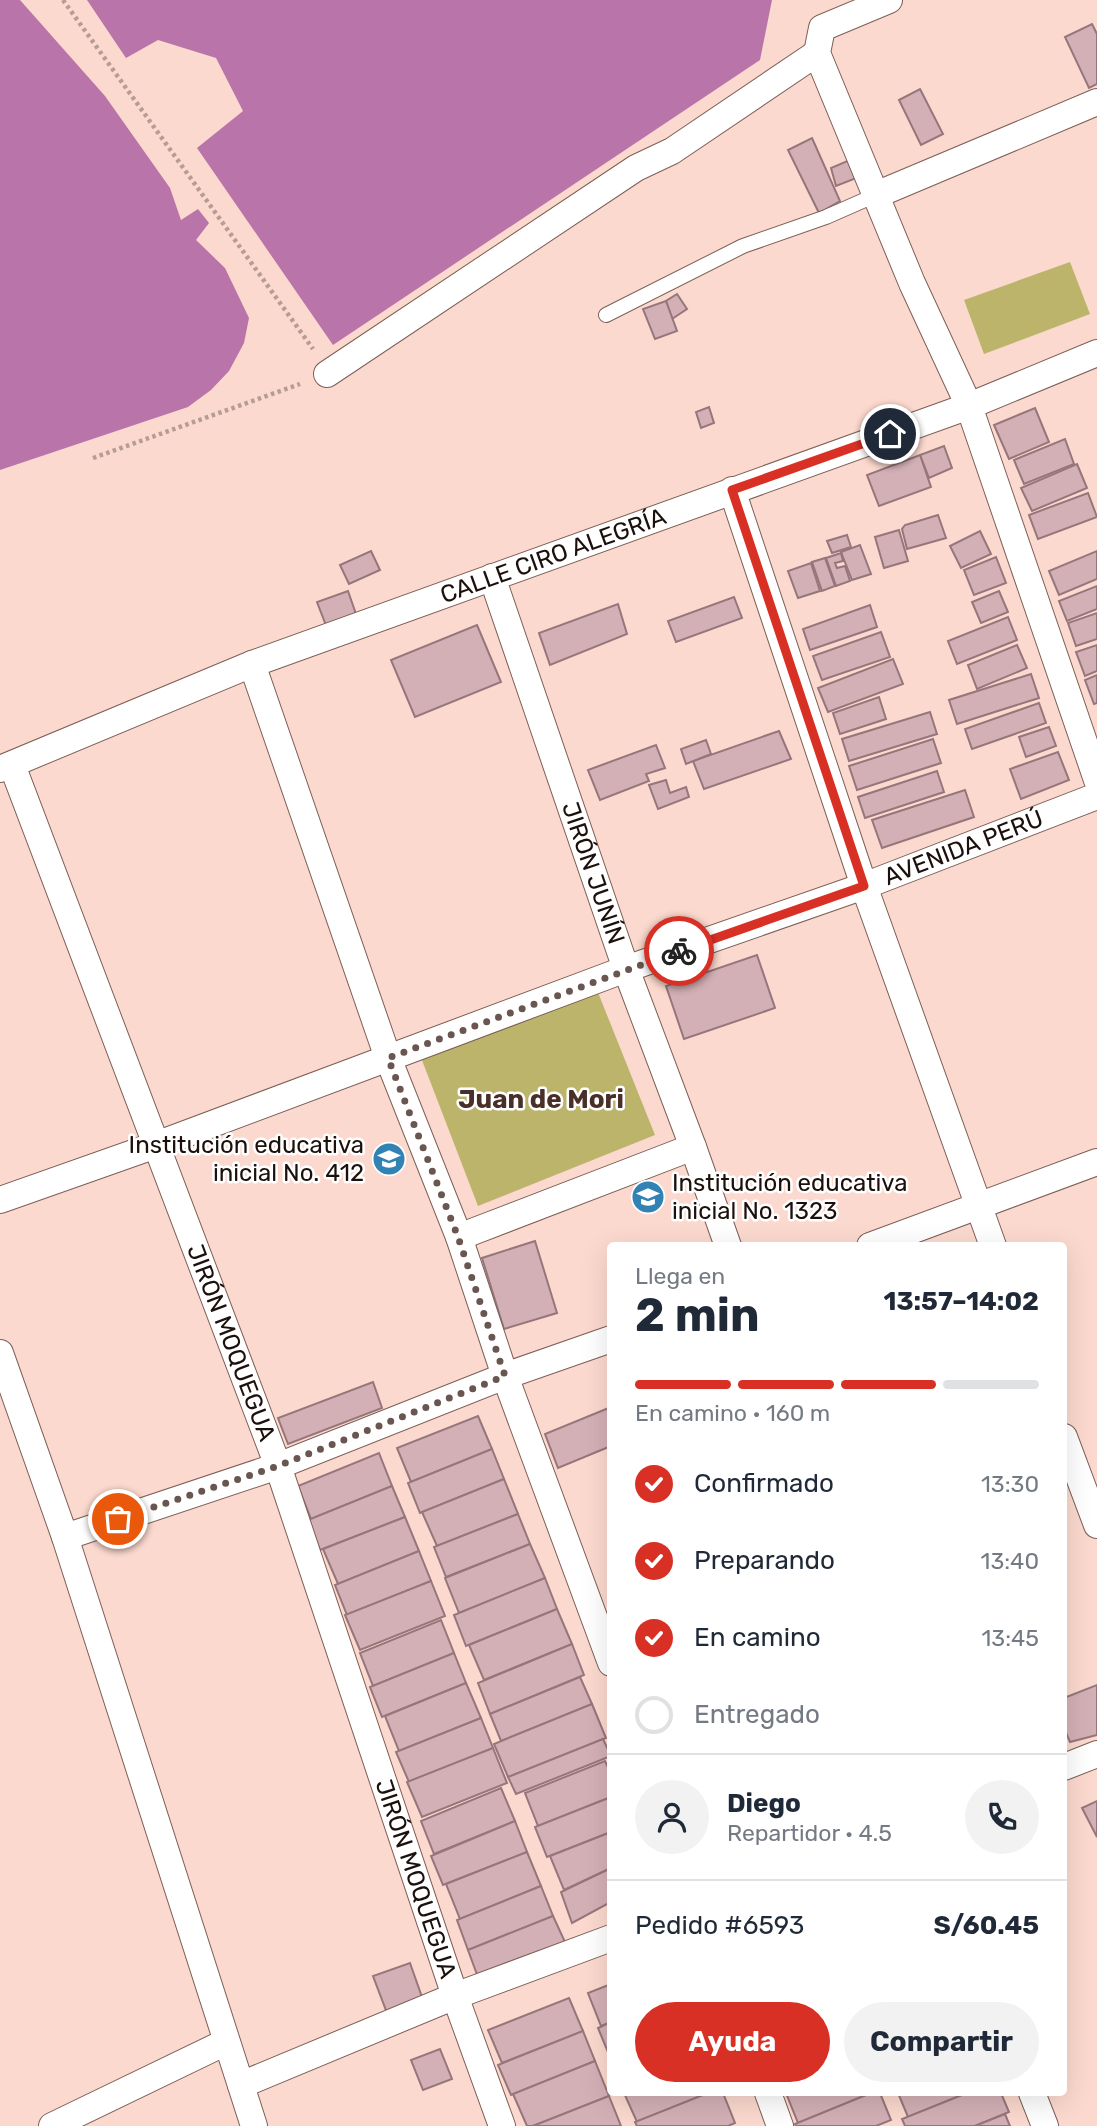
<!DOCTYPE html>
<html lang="es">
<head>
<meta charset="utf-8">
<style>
  body { margin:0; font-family:Rubik,sans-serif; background:#f2f2f3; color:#1f2937; height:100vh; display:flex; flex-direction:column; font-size:26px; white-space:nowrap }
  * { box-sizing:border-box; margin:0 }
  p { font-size:23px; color:#747a83 }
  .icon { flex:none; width:38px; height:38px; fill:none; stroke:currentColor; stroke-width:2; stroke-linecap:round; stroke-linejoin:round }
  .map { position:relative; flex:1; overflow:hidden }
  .side { position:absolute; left:607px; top:1242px; width:460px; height:854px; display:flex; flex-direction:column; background:#fff; border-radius:7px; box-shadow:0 7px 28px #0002 }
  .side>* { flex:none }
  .pin { position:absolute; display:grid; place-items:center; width:60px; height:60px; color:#fff; margin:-30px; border:4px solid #fff; border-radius:50%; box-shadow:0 2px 7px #0007 }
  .courier { position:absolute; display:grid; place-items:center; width:70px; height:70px; margin:-35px; border:5px solid #d93025; border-radius:50%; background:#fff; color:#222; box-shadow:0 2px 9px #0007 }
  .headline em { font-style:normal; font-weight:700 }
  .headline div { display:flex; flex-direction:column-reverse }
  .headline { display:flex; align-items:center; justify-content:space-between; height:119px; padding:0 28px }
  h1 { font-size:46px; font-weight:700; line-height:52px }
  .bar { display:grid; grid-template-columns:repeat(4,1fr); gap:10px 7px; align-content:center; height:84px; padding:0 28px }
  .bar i { height:9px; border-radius:5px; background:#e0e1e3 }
  .bar .active { background:#d93025 }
  .bar p { grid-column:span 4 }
  .line { display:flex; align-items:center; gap:18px; padding:0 28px; border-top:2px solid #e0e1e3 }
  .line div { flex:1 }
  .round { display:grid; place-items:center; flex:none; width:74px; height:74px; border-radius:37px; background:#f2f2f3 }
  ol { padding:0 28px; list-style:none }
  li { display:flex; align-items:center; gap:21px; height:77px }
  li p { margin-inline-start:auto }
  li .icon { padding:7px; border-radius:50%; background:#d93025; color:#fff; stroke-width:4 }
  li:last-child { color:#747a83 }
  li i { width:38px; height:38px; border:4px solid #e0e1e3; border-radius:50% }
  .action { display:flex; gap:14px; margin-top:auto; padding:14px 28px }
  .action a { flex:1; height:80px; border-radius:42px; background:#d93025; color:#fff; font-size:28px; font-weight:700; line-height:80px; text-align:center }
  .action a+a { background:#f2f2f3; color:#1f2937 }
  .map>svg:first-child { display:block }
  .green { fill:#bdb46c }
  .water { fill:#b975aa }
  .building { fill:#d3b0b6; stroke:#96767b; stroke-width:2 }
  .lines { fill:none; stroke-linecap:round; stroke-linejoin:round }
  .lane-casing { stroke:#7d5f56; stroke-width:16 }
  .street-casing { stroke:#7d5f56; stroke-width:28 }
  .path { stroke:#b79c93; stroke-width:4.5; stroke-dasharray:3.5 3.5; stroke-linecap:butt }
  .lane { stroke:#fff; stroke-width:14 }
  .street { stroke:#fff; stroke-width:26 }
  .done { stroke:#695650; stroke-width:7; stroke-dasharray:0 12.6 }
  .route { stroke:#d93025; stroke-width:9 }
  .labels { text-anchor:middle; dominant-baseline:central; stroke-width:5; stroke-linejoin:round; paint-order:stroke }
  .street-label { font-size:24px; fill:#1b100c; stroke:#fff }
  .poi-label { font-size:24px; fill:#1b100c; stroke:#fff; text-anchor:end }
  .neighbourhood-label { font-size:26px; font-weight:bold; fill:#492f27; stroke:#fff }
</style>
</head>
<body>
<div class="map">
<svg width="1097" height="2126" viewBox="0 0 1097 2126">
  <rect width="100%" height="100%" fill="#fbd9ce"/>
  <g class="green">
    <path d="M1070,262L1090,314L984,354L964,300Z"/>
    <path d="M597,990L655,1135L478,1206L420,1055Z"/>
  </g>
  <g class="water">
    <path d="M0,0H20L105,96L170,188L181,220L198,209L209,223L196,240L225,268L249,318L244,343L229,371L211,390L188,407L0,470Z"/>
    <path d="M87,0H772L760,60L333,345L197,148L243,111L216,58L158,40L126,58Z"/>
  </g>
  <g class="building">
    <path d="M1092,24L1097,34V84L1089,88L1065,37Z"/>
    <path d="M920,89L943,134L921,145L899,100Z"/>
    <path d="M812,138L840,201L819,213L788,150Z"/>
    <path d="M852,159L859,177L836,186L831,168Z"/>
    <path d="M677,294L687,309L672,319L666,301Z"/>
    <path d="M666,301L677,331L655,339L643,309Z"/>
    <path d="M709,407L714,423L701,428L696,412Z"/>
    <path d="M1035,408L1049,442L1009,459L994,425Z"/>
    <path d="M1065,439L1074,464L1024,484L1014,460Z"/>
    <path d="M944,446L952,468L929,478L920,455Z"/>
    <path d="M920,455L931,487L879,506L867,475Z"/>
    <path d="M1077,464L1087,488L1032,511L1021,488Z"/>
    <path d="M1088,493L1097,517L1038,539L1029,515Z"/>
    <path d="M938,515L946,538L907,549L902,529L905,525Z"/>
    <path d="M899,530L908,561L884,568L875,537Z"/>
    <path d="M980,531L991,554L961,568L950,546Z"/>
    <path d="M847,535L851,547L832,553L827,541Z"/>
    <path d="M860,545L871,574L852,580L841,552Z"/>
    <path d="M371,551L380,570L349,584L340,565Z"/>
    <path d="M1097,551V579L1059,595L1049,571Z"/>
    <path d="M841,553L843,561L835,563L837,568L845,566L850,581L836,586L826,558Z"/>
    <path d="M996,557L1006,583L974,595L964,570Z"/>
    <path d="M825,558L835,586L822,591L812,562Z"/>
    <path d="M811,563L820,591L798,598L788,571Z"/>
    <path d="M1097,586V609L1067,621L1059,601Z"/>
    <path d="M348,591L357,617L327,628L317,602Z"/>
    <path d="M999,591L1008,612L981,623L972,602Z"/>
    <path d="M734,597L742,618L676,642L668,621Z"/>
    <path d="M618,604L627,634L550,665L539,633Z"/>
    <path d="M870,605L877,627L810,650L803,629Z"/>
    <path d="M1097,613V639L1076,646L1068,623Z"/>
    <path d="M1008,617L1017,640L957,664L948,641Z"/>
    <path d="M477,625L501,682L415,717L391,660Z"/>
    <path d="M881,632L890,657L822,680L813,656Z"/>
    <path d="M1017,645L1027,668L977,689L968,665Z"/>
    <path d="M1097,645V671L1085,676L1076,652Z"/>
    <path d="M893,659L903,684L828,712L818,688Z"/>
    <path d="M1031,674L1039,698L957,724L949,700Z"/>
    <path d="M1097,675V703L1094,704L1085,680Z"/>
    <path d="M879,697L886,719L840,734L833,713Z"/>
    <path d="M1039,703L1046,723L972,749L965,729Z"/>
    <path d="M930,712L937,734L849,761L842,739Z"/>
    <path d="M1049,727L1056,746L1026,757L1019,737Z"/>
    <path d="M779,731L791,759L704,789L693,761Z"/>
    <path d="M933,739L941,763L857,790L849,766Z"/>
    <path d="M706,740L711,754L686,764L681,749Z"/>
    <path d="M656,745L665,768L646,774L649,781L600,800L588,770Z"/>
    <path d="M1058,752L1069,780L1021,799L1010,769Z"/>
    <path d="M937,771L944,792L865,818L858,797Z"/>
    <path d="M666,780L670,793L686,787L689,797L658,809L649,785Z"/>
    <path d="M965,790L974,817L882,848L872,820Z"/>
    <path d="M757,955L775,1008L684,1039L666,986Z"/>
    <path d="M535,1241L557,1313L504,1329L482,1258Z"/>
    <path d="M373,1382L382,1408L288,1444L278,1418Z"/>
    <path d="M611,1407V1446L558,1468L545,1434Z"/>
    <path d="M478,1416L492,1449L411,1482L397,1448Z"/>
    <path d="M492,1449L504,1479L420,1513L408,1483Z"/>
    <path d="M379,1453L392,1486L311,1519L298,1486Z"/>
    <path d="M504,1479L518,1514L437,1546L422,1512Z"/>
    <path d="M392,1486L405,1517L320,1550L308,1520Z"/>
    <path d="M518,1514L530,1544L446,1577L434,1547Z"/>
    <path d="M405,1517L419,1551L338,1584L323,1549Z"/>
    <path d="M530,1544L545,1578L459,1613L445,1578Z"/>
    <path d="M419,1551L431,1581L347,1615L335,1585Z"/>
    <path d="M545,1578L557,1609L466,1646L454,1615Z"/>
    <path d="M431,1581L445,1616L360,1650L345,1615Z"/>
    <path d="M557,1609L572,1644L484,1680L469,1645Z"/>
    <path d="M441,1620L454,1653L373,1686L360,1653Z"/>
    <path d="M572,1644L584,1675L490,1714L478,1683Z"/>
    <path d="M454,1653L466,1683L382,1717L370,1687Z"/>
    <path d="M580,1677L592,1704L501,1741L490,1714Z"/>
    <path d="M466,1683L481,1718L399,1751L385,1716Z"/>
    <path d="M1097,1685V1735L1070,1742L1064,1728V1698Z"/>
    <path d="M592,1704L606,1738L508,1777L494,1744Z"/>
    <path d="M481,1718L493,1748L409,1782L396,1752Z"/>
    <path d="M603,1739L611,1756L516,1794L508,1777Z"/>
    <path d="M493,1748L507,1783L422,1817L407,1782Z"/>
    <path d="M605,1761L611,1774V1797L538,1826L525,1793Z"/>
    <path d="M501,1788L515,1821L434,1854L421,1821Z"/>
    <path d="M611,1797V1832L547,1857L535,1827Z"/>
    <path d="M1097,1801V1837L1082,1808Z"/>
    <path d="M515,1821L527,1852L443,1885L431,1856Z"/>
    <path d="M611,1832V1868L564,1890L550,1856Z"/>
    <path d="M527,1852L541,1886L460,1919L446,1884Z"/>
    <path d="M611,1868V1902L572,1923L561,1892Z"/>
    <path d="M541,1886L553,1916L468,1950L457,1920Z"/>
    <path d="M553,1916L565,1942L479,1980L468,1950Z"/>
    <path d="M410,1963L423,2000L387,2013L373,1976Z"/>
    <path d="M611,1984V2022L601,2026L588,1993Z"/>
    <path d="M569,1998L583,2031L502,2063L488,2030Z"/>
    <path d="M611,2022V2057H610L598,2028Z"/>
    <path d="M583,2031L595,2061L511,2095L498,2065Z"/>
    <path d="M440,2049L452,2079L423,2090L411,2060Z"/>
    <path d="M595,2061L609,2096L533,2126H527L513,2094Z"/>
    <path d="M624,2093H708L637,2122Z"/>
    <path d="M708,2093H723L735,2123L728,2126H637L635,2122Z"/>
    <path d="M786,2093H871L798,2123Z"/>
    <path d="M871,2093H880L891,2120L876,2126H796L795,2124Z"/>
    <path d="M898,2093H967L908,2117Z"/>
    <path d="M967,2093H1001L1009,2112L975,2126H905L902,2119Z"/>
    <path d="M609,2096L621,2126H533Z"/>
    <path d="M1005,2114L1010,2126H975Z"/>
  </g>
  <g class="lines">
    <defs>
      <path id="lane" d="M606,315L743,246L826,217L876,195"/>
      <g id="street">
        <path d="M889,0L822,28L817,53L912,283L969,406L1097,780"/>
        <path d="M876,195L1097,102"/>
        <path d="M327,374L636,168L672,151L817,53"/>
        <path d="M732,490L864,886L993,1246"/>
        <path id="s1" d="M492,577L626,969L693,1147L728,1246"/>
        <path d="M252,664L388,1058L459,1237L505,1376L611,1663"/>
        <path id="s2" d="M12,765L278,1466L455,1996L502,2126"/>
        <path id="s3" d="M0,769L252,664L969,406L1097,353"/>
        <path id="s4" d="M0,1200L156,1145L626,969L864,886L1097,796"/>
        <path d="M459,1237L693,1147"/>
        <path d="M870,1246L1097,1162"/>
        <path d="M0,1353L65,1537L254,2126"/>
        <path d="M1064,1437L1097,1525"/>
        <path d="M65,1537L278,1466L505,1376L611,1339"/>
        <path d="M1064,1767L1097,1754"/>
        <path d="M241,2085L455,1996L611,1938"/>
        <path d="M768,2093L780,2126"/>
        <path d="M1032,2093L1045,2126"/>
        <path d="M52,2126L226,2042"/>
      </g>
    </defs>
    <use href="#lane" class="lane-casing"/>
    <use href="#street" class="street-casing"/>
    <g class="path">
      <path d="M63,0L313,349"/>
      <path d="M93,458L300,384"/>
    </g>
    <use href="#lane" class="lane"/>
    <use href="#street" class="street"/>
  </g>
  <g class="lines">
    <path class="done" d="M118,1519L278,1466L505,1376L458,1237L388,1058L679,951"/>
    <path class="route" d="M679,951L864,886L732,490L890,434"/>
  </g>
  <defs>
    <symbol id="school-disc" viewBox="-11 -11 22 22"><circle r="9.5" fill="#3282b3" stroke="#fff"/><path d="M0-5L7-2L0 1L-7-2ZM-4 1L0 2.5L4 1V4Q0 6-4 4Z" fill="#fff"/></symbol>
  </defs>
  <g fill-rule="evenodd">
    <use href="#school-disc" x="370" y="1140" width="38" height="38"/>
    <use href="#school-disc" x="629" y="1178" width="38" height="38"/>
  </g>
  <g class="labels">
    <g class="street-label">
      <text stroke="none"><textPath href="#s3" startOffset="593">CALLE CIRO ALEGRÍA</textPath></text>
      <text stroke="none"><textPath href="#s4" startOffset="1026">AVENIDA PERÚ</textPath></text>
      <text stroke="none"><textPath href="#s1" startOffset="313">JIRÓN JUNÍN</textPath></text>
      <text stroke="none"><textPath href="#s2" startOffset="618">JIRÓN MOQUEGUA</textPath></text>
      <text stroke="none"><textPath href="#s2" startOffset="1185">JIRÓN MOQUEGUA</textPath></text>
    </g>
    <g class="poi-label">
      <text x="364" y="1145">Institución educativa<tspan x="364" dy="28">inicial No. 412</tspan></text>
      <text x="672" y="1183" text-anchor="start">Institución educativa<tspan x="672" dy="28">inicial No. 1323</tspan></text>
    </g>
    <g class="neighbourhood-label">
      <text x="541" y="1099">Juan de Mori</text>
    </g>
  </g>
</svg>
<div class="pin" style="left:118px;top:1519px;background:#ea580c"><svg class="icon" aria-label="bag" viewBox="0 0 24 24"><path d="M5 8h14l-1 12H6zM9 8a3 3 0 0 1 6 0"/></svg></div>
<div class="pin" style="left:890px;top:434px;background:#1f2937"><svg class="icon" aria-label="home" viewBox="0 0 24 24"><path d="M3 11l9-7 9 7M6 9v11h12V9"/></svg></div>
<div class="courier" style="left:679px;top:951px"><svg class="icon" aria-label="bike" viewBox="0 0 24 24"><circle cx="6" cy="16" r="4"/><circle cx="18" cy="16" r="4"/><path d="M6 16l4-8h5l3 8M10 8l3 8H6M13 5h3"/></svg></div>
<section class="side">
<div class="headline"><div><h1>2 min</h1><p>Llega en</p></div><em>13:57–14:02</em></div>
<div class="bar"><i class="active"></i><i class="active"></i><i class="active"></i><i></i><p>En camino · 160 m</p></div>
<ol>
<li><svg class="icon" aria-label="check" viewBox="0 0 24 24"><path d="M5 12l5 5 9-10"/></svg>Confirmado<p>13:30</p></li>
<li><svg class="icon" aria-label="check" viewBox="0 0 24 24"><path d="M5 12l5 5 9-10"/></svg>Preparando<p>13:40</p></li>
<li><svg class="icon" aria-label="check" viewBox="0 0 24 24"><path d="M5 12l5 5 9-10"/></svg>En camino<p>13:45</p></li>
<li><i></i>Entregado</li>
</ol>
<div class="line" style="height:126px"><a class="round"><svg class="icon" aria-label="person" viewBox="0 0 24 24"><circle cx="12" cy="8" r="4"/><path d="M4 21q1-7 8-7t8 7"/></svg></a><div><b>Diego</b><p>Repartidor · 4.5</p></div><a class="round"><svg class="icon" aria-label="phone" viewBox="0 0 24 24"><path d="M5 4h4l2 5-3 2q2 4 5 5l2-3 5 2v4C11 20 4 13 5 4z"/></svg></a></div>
<div class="line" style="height:91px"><div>Pedido #6593</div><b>S/60.45</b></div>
<div class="action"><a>Ayuda</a><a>Compartir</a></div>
</section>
</div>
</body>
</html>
